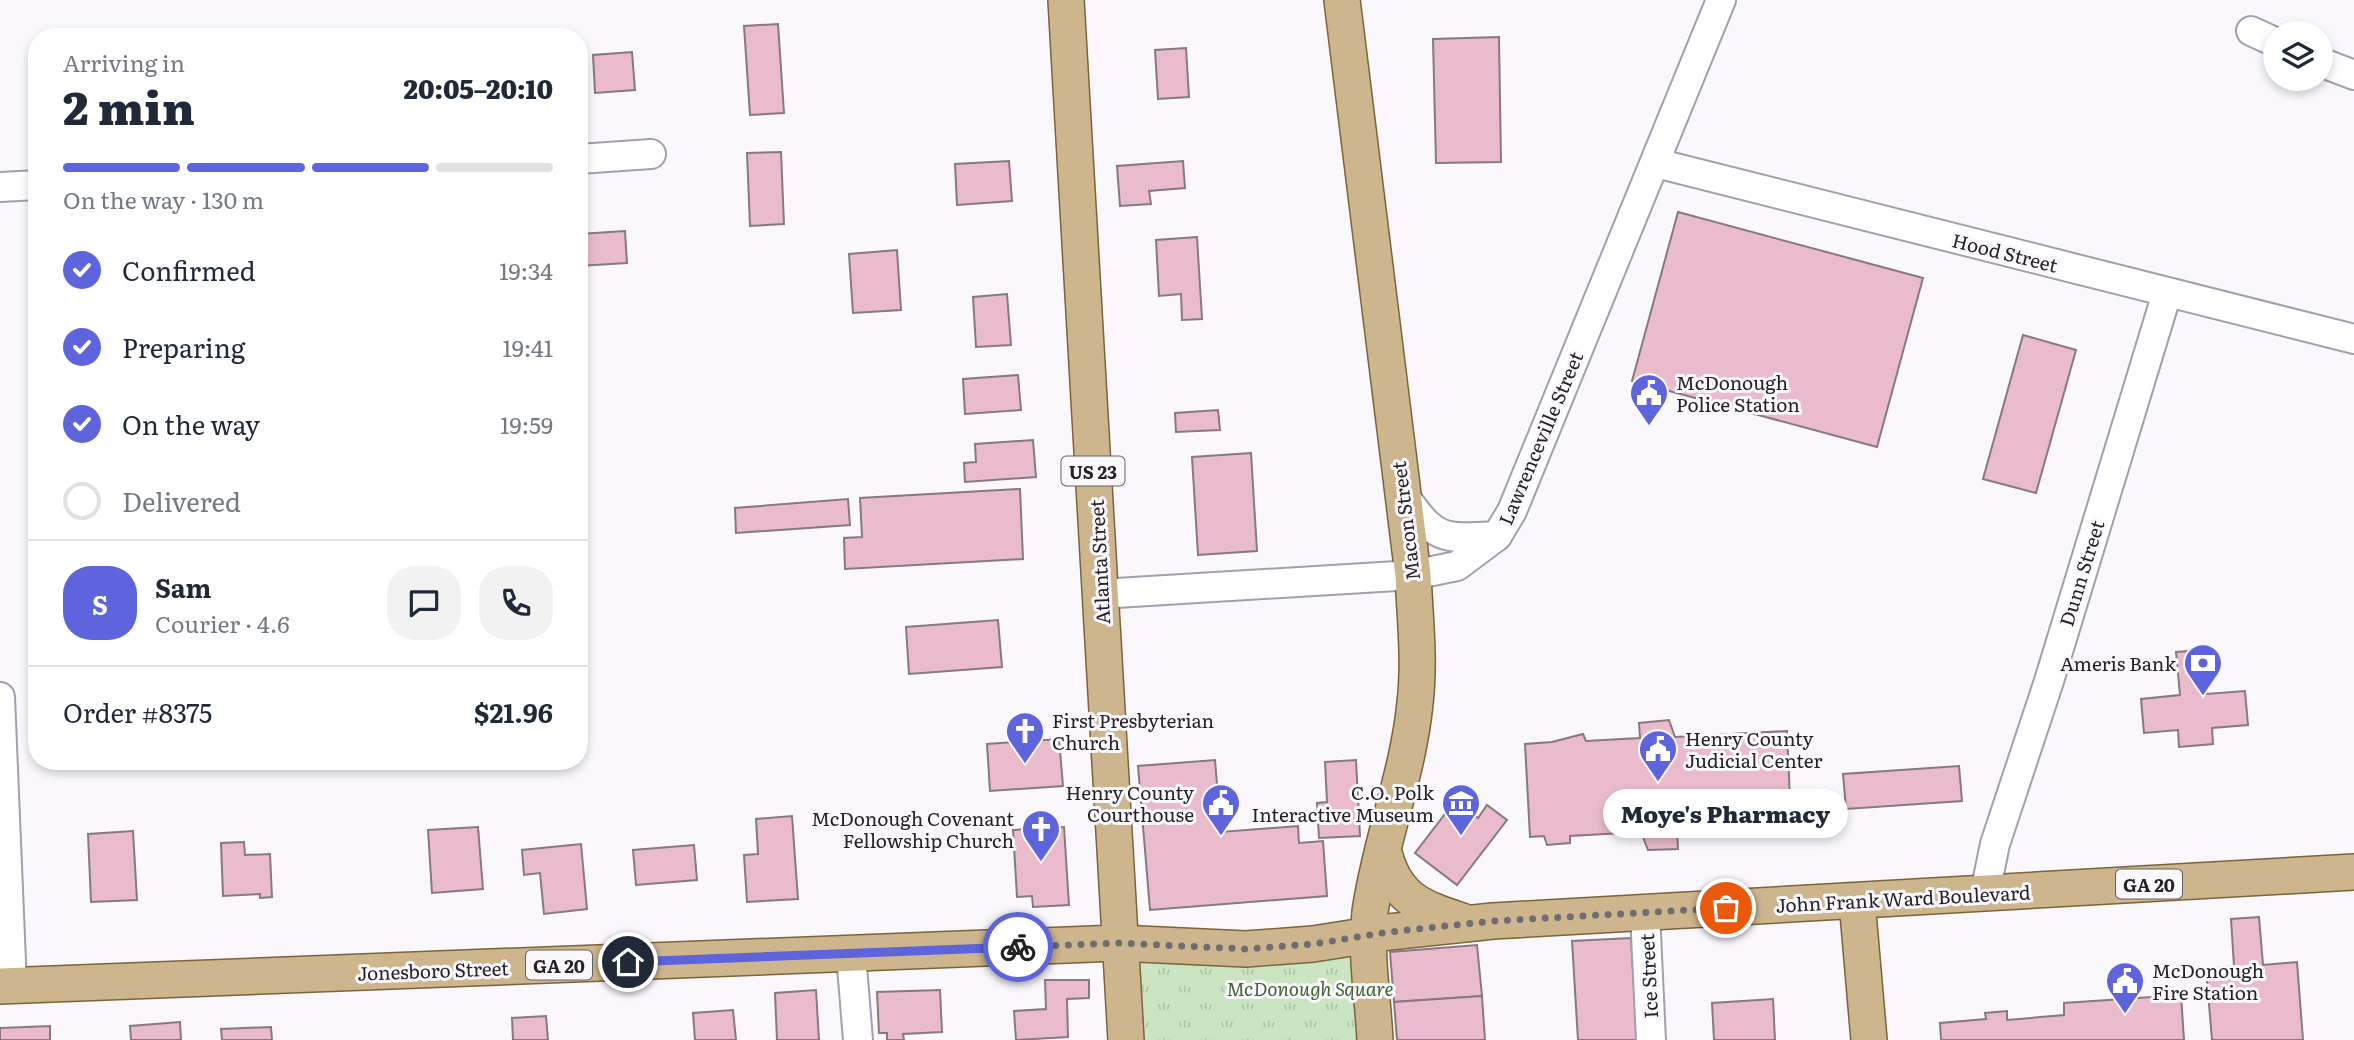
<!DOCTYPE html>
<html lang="en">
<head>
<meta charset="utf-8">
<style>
  body { margin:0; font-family:Literata,serif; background:#f2f2f3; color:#1f2937; height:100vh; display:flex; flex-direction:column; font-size:26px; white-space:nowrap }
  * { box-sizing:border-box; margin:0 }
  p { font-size:23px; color:#747a83 }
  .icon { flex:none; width:38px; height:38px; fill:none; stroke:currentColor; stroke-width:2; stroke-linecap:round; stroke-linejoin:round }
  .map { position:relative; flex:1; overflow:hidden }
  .sheet { position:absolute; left:28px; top:28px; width:560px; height:742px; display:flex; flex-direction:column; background:#fff; border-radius:28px; box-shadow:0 4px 10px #0003 }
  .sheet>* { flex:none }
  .tools { position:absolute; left:2263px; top:21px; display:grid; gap:14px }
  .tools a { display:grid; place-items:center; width:70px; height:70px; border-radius:50%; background:#fff; box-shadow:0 4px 10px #0003; font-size:35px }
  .pin { position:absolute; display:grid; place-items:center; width:60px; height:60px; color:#fff; margin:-30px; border:4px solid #fff; border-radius:50%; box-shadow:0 2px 7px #0007 }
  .courier { position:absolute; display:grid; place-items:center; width:70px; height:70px; margin:-35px; border:5px solid #5d64dc; border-radius:50%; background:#fff; color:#222; box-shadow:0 2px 9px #0007 }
  .bubble { position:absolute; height:49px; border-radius:24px; background:#fff; box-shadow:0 4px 10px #0003; font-size:23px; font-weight:800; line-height:49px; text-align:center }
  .headline em { font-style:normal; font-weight:800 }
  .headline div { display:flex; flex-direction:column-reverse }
  .headline { display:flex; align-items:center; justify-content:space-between; height:119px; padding:0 35px }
  h1 { font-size:46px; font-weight:800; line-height:52px }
  .bar { display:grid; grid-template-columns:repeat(4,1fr); gap:10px 7px; align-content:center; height:84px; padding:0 35px }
  .bar i { height:9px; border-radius:5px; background:#e0e1e3 }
  .bar .on { background:#5d64dc }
  .bar p { grid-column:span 4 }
  .line { display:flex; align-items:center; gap:18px; padding:0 35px; border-top:2px solid #e0e1e3 }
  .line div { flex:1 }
  .round { display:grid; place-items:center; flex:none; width:74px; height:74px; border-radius:28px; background:#f2f2f3 }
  ol { padding:0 35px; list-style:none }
  li { display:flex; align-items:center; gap:21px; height:77px }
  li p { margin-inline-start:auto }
  li .icon { padding:7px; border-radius:50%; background:#5d64dc; color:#fff; stroke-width:4 }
  li:last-child { color:#747a83 }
  li i { width:38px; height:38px; border:4px solid #e0e1e3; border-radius:50% }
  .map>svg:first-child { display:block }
  .park { fill:url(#park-tufts) }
  .building { fill:#e9bbcd; stroke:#87797e; stroke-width:2 }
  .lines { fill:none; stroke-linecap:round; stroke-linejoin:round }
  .minor-casing { stroke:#a39fac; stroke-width:32 }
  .major-casing { stroke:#7c6339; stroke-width:38 }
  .minor { stroke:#fff; stroke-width:28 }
  .major { stroke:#cdb68e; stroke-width:35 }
  .done { stroke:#6f6d72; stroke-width:7; stroke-dasharray:0 12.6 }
  .route { stroke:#5d64dc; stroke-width:9 }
  .labels { text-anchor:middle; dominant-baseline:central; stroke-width:6; stroke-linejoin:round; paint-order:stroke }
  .shield { fill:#faf8fd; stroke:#646267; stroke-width:2 }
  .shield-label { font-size:18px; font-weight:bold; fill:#242227 }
  .street-label { font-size:19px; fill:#242227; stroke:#faf8fd }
  .poi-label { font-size:19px; fill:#242227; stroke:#faf8fd; text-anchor:start }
  .park-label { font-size:19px; font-style:italic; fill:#3e6331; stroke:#faf8fd }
</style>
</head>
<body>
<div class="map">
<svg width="2354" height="1040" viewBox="0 0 2354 1040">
  <defs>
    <pattern id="park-tufts" width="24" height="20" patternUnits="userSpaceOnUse" patternTransform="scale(1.75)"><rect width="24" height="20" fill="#cbe5c3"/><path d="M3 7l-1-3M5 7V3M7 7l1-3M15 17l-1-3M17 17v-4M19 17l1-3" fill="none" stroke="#aec4a8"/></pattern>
  </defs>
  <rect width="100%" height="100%" fill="#faf8fd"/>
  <path class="park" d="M1369,934L1375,1040H1126L1118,943Z"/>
  <g class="building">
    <path d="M778,24L784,113L750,115L744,26Z"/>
    <path d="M1499,37L1501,162L1436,163L1433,39Z"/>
    <path d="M1186,48L1189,97L1158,99L1155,50Z"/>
    <path d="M632,52L635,90L595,93L593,55Z"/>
    <path d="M781,152L784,224L750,226L747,153Z"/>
    <path d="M1009,161L1012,201L957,205L955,164Z"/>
    <path d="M1183,161L1185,188L1149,191L1151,204L1120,206L1117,166Z"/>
    <path d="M1678,212L1923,278L1877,447L1632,381Z"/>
    <path d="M625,231L627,263L579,266V234Z"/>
    <path d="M1197,237L1202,319L1182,320L1181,294L1159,296L1156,240Z"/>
    <path d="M897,250L901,310L853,313L849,254Z"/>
    <path d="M1007,294L1011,345L976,347L973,297Z"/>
    <path d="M2023,335L2076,350L2036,493L1983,479Z"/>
    <path d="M1018,375L1021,410L965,414L963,379Z"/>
    <path d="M1218,410L1220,430L1176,432L1175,413Z"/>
    <path d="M1033,440L1036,477L965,482L964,463L976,462L975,444Z"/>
    <path d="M1251,453L1257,551L1198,555L1192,457Z"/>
    <path d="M1020,489L1023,559L845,569L844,538L862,537L860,498Z"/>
    <path d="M848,499L850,525L736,533L735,508Z"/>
    <path d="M998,620L1002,667L909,674L906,627Z"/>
    <path d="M2202,650L2206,694L2245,691L2248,725L2212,728L2213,744L2179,747L2178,730L2144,733L2141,699L2180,695L2176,652Z"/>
    <path d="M1669,720L1675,737L1787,731L1791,822L1776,828V835L1754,837L1749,826L1677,830L1678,849L1648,850L1641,832L1570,836V843L1547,845L1544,836L1530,837L1525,744L1552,742L1583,734L1586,741L1640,738L1639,723Z"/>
    <path d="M1059,739L1063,786L990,791L987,744Z"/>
    <path d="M1215,760L1221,832L1298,826L1299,843L1323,841L1327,896L1150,910L1138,766Z"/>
    <path d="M1356,760L1360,836L1319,838L1317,803L1327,802L1325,762Z"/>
    <path d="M1959,766L1962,801L1846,809L1843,774Z"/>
    <path d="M1455,801L1478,818L1487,805L1507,820L1457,885L1415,853Z"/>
    <path d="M792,816L798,899L747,902L744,855L758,854L756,819Z"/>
    <path d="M478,827L483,889L432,893L428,830Z"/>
    <path d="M1064,827L1069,905L1033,907L1032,896L1017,897L1013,830Z"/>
    <path d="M133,831L137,900L91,902L88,834Z"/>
    <path d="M244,842L245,855L270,854L272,897L260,898V894L223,896L221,843Z"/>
    <path d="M581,844L587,909L544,914L540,873L524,875L522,850Z"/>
    <path d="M694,845L697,880L636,885L633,850Z"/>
    <path d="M2259,917L2263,965L2297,962L2303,1040H2212L2206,969L2234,966L2231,919Z"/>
    <path d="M1631,938L1637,1040H1578L1572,941Z"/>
    <path d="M1477,945L1482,996L1394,1002L1390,952Z"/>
    <path d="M1045,980H1089V998L1067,999L1068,1037L1016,1040L1014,1011L1046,1009Z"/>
    <path d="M816,990L819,1040H777L775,993Z"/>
    <path d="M940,990L942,1032L903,1034L904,1040H887V1033H879L877,992Z"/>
    <path d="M2181,995L2184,1040H1941L1940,1023L1986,1019L1985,1013L2007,1011V1020L2064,1015V1003Z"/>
    <path d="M1482,996L1485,1040H1397L1394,1002Z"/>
    <path d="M1773,999L1775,1040H1714L1712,1003Z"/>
    <path d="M733,1010L736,1040H695L693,1013Z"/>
    <path d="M546,1016L548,1040H513L512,1018Z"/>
    <path d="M180,1022L181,1040H131L130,1026Z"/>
    <path d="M50,1026V1040H0V1028Z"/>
    <path d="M271,1027L272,1040H222L221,1029Z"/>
  </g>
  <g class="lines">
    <defs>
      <g id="minor">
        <path d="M2251,31L2275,42"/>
        <path d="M2320,62L2354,75"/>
        <path d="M579,159L651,154"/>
        <path d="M1656,163L2354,339"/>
        <path d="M0,187L37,185"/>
        <path d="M1404,495C1435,541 1444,539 1497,536"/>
        <path d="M1100,594L1413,575L1457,566L1497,536L1512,511L1721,0"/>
        <path d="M0,697L12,986"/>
        <path d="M1985,893L1995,844L2049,681L2167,293"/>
        <path d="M1645,913L1651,1040"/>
        <path d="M851,954L858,1040"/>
      </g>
      <g id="major">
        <path d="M1066,0L1126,1040"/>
        <path d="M1342,0L1413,575C1415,618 1420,661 1415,703C1408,775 1380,841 1370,912C1365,953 1373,998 1375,1040"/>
        <path d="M1383,849C1394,897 1418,907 1462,921"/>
        <path d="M1857,901L1869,1040"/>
        <path d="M0,986L1118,943L1246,949L1313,944L1389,932L1493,921L2354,872"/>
      </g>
    </defs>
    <use href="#minor" class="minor-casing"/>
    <use href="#major" class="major-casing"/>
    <use href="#minor" class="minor"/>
    <use href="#major" class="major"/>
  </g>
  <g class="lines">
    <path class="done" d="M1018,947L1118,943L1246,949L1313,944L1389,932L1493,921L1726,908"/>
    <path class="route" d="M628,962L1018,947"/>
  </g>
  <defs>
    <symbol id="civic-pin" viewBox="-11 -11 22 30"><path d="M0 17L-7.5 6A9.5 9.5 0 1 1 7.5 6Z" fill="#5d64dc" stroke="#faf8fd"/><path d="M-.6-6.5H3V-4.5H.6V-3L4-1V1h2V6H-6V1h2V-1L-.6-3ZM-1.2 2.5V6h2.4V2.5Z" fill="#fff"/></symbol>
    <symbol id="bank-pin" viewBox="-11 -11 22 30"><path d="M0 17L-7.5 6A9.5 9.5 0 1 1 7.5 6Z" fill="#5d64dc" stroke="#faf8fd"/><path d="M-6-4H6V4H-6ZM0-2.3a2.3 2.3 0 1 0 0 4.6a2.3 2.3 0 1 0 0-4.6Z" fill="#fff"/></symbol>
    <symbol id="church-pin" viewBox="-11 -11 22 30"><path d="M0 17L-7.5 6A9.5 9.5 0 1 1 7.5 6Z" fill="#5d64dc" stroke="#faf8fd"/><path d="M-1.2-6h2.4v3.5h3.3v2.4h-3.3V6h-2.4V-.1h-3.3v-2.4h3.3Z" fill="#fff"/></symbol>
    <symbol id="museum-pin" viewBox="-11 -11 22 30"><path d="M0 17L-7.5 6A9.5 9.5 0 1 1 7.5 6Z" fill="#5d64dc" stroke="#faf8fd"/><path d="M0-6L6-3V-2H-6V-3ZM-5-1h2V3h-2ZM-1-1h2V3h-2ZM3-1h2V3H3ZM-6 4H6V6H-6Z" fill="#fff"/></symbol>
  </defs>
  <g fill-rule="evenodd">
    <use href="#civic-pin" x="1627" y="371" width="44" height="60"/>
    <use href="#bank-pin" x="2181" y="641" width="44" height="60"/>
    <use href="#church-pin" x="1003" y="709" width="44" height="60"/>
    <use href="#civic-pin" x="1636" y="727" width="44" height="60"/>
    <use href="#civic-pin" x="1199" y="781" width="44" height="60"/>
    <use href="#museum-pin" x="1439" y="781" width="44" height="60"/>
    <use href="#church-pin" x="1019" y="807" width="44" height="60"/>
    <use href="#civic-pin" x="2103" y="959" width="44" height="60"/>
  </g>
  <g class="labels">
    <g class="shield">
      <rect x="1061.5" y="456.5" width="63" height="29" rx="5"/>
      <rect x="2116" y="869.5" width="66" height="29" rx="5"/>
      <rect x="526" y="950.5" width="66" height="29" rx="5"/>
    </g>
    <g class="shield-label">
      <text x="1093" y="471">US 23</text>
      <text x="2149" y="884">GA 20</text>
      <text x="559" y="965">GA 20</text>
    </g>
    <g class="street-label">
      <text transform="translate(2005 252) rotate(14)">Hood Street</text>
      <text transform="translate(1540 438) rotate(-67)">Lawrenceville Street</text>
      <text transform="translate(1405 521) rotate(-97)">Macon Street</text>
      <text transform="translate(1099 562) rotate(-93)">Atlanta Street</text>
      <text transform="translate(2081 573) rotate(-73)">Dunn Street</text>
      <text transform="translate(1903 898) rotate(-3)">John Frank Ward Boulevard</text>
      <text transform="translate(433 970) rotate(-2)">Jonesboro Street</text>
      <text transform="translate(1648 976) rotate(-93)">Ice Street</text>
    </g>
    <g class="poi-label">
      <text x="1676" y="382">McDonough<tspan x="1676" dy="22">Police Station</tspan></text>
      <text x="2176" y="663" text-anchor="end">Ameris Bank</text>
      <text x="1052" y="720">First Presbyterian<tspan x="1052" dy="22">Church</tspan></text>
      <text x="1685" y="738">Henry County<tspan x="1685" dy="22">Judicial Center</tspan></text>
      <text x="1194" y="792" text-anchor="end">Henry County<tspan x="1194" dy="22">Courthouse</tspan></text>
      <text x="1434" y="792" text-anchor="end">C.O. Polk<tspan x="1434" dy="22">Interactive Museum</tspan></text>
      <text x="1014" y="818" text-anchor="end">McDonough Covenant<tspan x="1014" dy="22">Fellowship Church</tspan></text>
      <text x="2152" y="970">McDonough<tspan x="2152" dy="22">Fire Station</tspan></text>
    </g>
    <g class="park-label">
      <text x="1310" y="988">McDonough Square</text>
    </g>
  </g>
</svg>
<div class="tools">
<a><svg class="icon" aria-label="layers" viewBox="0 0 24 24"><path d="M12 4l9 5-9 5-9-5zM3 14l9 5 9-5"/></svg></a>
</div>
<div class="pin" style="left:1726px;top:908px;background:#ea580c"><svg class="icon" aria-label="bag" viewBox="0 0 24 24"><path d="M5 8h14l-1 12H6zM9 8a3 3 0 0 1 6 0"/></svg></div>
<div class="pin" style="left:628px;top:962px;background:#1f2937"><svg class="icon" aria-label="home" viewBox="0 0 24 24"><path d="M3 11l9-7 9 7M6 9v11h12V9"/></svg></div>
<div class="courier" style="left:1018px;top:947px"><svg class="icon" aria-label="bike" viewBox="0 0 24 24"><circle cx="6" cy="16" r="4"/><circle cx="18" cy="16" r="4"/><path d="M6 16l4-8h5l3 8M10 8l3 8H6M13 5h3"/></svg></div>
<div class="bubble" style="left:1603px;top:789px;width:245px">Moye's Pharmacy</div>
<section class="sheet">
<div class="headline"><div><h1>2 min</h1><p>Arriving in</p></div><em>20:05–20:10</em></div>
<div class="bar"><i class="on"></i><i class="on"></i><i class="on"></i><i></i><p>On the way · 130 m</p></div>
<ol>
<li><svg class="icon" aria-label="check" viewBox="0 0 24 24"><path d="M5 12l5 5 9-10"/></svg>Confirmed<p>19:34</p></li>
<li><svg class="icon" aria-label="check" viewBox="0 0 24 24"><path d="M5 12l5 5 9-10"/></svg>Preparing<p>19:41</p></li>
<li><svg class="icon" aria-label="check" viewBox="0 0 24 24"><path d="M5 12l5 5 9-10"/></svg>On the way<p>19:59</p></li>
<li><i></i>Delivered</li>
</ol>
<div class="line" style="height:126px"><b class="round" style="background:#5d64dc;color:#fff">S</b><div><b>Sam</b><p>Courier · 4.6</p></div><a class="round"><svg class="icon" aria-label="chat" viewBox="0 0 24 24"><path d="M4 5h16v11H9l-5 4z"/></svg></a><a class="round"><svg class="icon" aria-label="phone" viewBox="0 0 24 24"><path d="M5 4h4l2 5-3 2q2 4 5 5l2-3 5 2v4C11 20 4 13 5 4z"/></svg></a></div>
<div class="line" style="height:91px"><div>Order #8375</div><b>$21.96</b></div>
</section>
</div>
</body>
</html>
